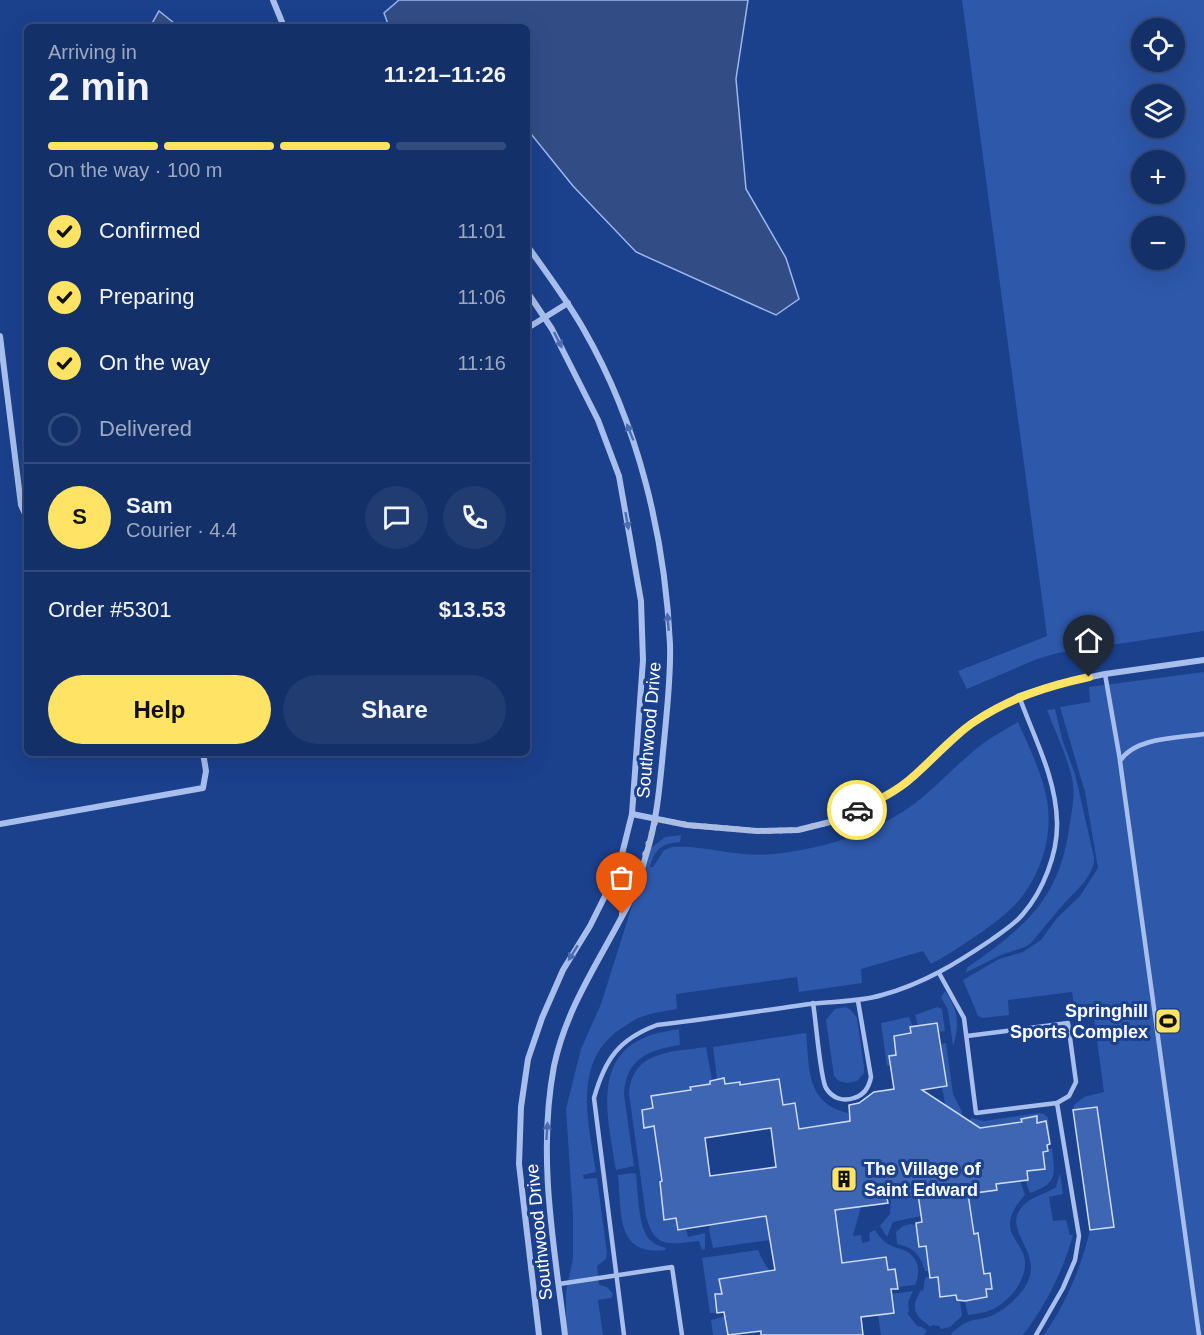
<!DOCTYPE html>
<html lang="en">
<head>
<meta charset="utf-8">
<style>
  body { margin:0; font-family:Helvetica,sans-serif; background:#213c71; color:#f1f3f6; height:100vh; display:flex; flex-direction:column; font-size:22px; white-space:nowrap }
  * { box-sizing:border-box; margin:0 }
  p { font-size:20px; color:#9da9c0 }
  .icon { flex:none; width:33px; height:33px; fill:none; stroke:currentColor; stroke-width:2; stroke-linecap:round; stroke-linejoin:round }
  .map { position:relative; flex:1; overflow:hidden }
  .panel { position:absolute; left:24px; top:24px; width:506px; height:732px; display:flex; flex-direction:column; background:#143069; border-radius:9px; box-shadow:0 6px 24px #0002,0 0 0 2px #334b7d }
  .panel>* { flex:none }
  .fabs { position:absolute; left:1131px; top:18px; display:grid; gap:12px }
  .fabs a { display:grid; place-items:center; width:54px; height:54px; border-radius:50%; background:#143069; box-shadow:0 6px 24px #0002,0 0 0 2px #334b7d; font-size:30px }
  .pin { position:absolute; display:grid; place-items:center; width:51px; height:51px; color:#fff; margin:-62px -26px; border-radius:50% 50% 50% 0; rotate:-45deg; box-shadow:0 0 6px #0007 }
  .pin .icon { rotate:45deg }
  .courier { position:absolute; display:grid; place-items:center; width:60px; height:60px; margin:-30px; border:4px solid #fee365; border-radius:50%; background:#fff; color:#222; box-shadow:0 2px 8px #0007 }
  .overview em { font-style:normal; font-weight:800 }
  .overview div { display:flex; flex-direction:column-reverse }
  .overview { display:flex; align-items:center; justify-content:space-between; height:102px; padding:0 24px }
  h1 { font-size:39px; font-weight:800; line-height:45px }
  .bar { display:grid; grid-template-columns:repeat(4,1fr); gap:9px 6px; align-content:center; height:72px; padding:0 24px }
  .bar i { height:8px; border-radius:4px; background:#334b7d }
  .bar .selected { background:#fee365 }
  .bar p { grid-column:span 4 }
  .line { display:flex; align-items:center; gap:15px; padding:0 24px; border-top:2px solid #334b7d }
  .line div { flex:1 }
  .round { display:grid; place-items:center; flex:none; width:63px; height:63px; border-radius:32px; background:#213c71 }
  ol { padding:0 24px; list-style:none }
  li { display:flex; align-items:center; gap:18px; height:66px }
  li p { margin-inline-start:auto }
  li .icon { padding:6px; border-radius:50%; background:#fee365; color:#111; stroke-width:4 }
  li:last-child { color:#9da9c0 }
  li i { width:33px; height:33px; border:3px solid #334b7d; border-radius:50% }
  .action { display:flex; gap:12px; margin-top:auto; padding:12px 24px }
  .action a { flex:1; height:69px; border-radius:36px; background:#fee365; color:#111; font-size:24px; font-weight:800; line-height:69px; text-align:center }
  .action a+a { background:#213c71; color:#f1f3f6 }
  .map>svg:first-child { display:block }
  .green { fill:#2e58aa; fill-rule:evenodd }
  .water { fill:#324d86; stroke:#9bb8ef; stroke-width:1.5 }
  .building { fill:#3f66b2; stroke:#cddcfa; stroke-width:1.5; fill-rule:evenodd }
  .lines { fill:none; stroke-linecap:round; stroke-linejoin:round }
  .service { stroke:#a8bfed; stroke-width:4.5 }
  .minor { stroke:#a8bfed; stroke-width:6 }
  .oneway { fill:#4c6cae }
  .done { stroke:#afbcd7; stroke-width:6; stroke-dasharray:0 10.8 }
  .route { stroke:#fee365; stroke-width:8 }
  .labels { text-anchor:middle; dominant-baseline:central; stroke-width:6; stroke-linejoin:round; paint-order:stroke }
  .street-label { font-size:18px; fill:#fff; stroke:#1b408c }
  .poi-label { font-size:18px; font-weight:bold; fill:#fff; stroke:#1b408c; text-anchor:end }
</style>
</head>
<body>
<div class="map">
<svg width="1204" height="1335" viewBox="0 0 1204 1335">
  <rect width="100%" height="100%" fill="#1b408c"/>
  <g class="green">
    <path d="M962,0H1204V631L1058,653L1037,659L967,689L958,671L1047,636ZM1142,28H1174V62H1142ZM1142,94H1174V128H1142ZM1174,160V194H1142V160ZM1142,226H1174V260H1142Z"/>
    <path d="M1204,672V1335H1044C1066,1303 1081,1268 1090,1230L1114,1227L1097,1107L1073,1110L1074,1105L1084,1097L1104,1092L1092,1004L1074,1006L1072,992L1008,1000L1009,1015L983,1018L978,1016L963,980L999,959L1023,952L1041,940L1057,918L1080,896L1098,868L1085,792L1060,707L1090,702L1089,687Z"/>
    <path d="M1055,709L1063,742L1075,774L1094,857C1095,877 1074,891 1063,905C1052,917 1042,930 1031,943L1025,947L1001,955L965,973L968,967C1024,927 1058,902 1069,829C1071,815 1075,798 1073,784C1069,759 1056,734 1047,710Z"/>
    <path d="M1018,722C1029,747 1042,773 1047,800C1053,834 1042,872 1020,899C1007,915 987,928 970,940C957,948 945,957 931,964L923,951L861,969L862,983L799,992L797,977L676,994L677,1009C665,1011 652,1013 641,1017C635,1019 630,1023 625,1026C571,1058 588,1121 596,1172L583,1175L584,1179L597,1178L607,1253L606,1259L597,1266L599,1285L607,1287L613,1294L611,1298L598,1300L603,1335H566V1291L573,1259V1215L566,1109L581,1049L601,1004L650,849L665,837L681,835L680,842C662,843 654,850 650,867H653L664,850L672,847C705,845 739,858 773,854C822,849 873,834 914,804C934,789 950,771 969,755C984,741 1001,732 1018,722Z"/>
    <path d="M945,991C958,1009 960,1025 953,1046L948,1010L941,997Z"/>
    <path d="M846,1007L851,1010L857,1018L864,1067V1073L857,1081L847,1083L839,1081L834,1076L826,1020L835,1009Z"/>
    <path d="M937,1007L942,1009L945,1031L938,1032L918,1026L915,1015Z"/>
    <path d="M909,1017L913,1027H910L911,1033L894,1036L896,1055L889,1056L890,1065L887,1066L881,1023Z"/>
    <path d="M679,1029L680,1045C649,1050 626,1058 624,1094L634,1166L616,1170C609,1121 589,1056 651,1035C660,1032 670,1031 679,1029Z"/>
    <path d="M806,1033C810,1068 805,1103 848,1113L849,1117L861,1116L803,1153L795,1103L783,1105L779,1079L740,1085V1082L725,1084L724,1078L717,1079L713,1047Z"/>
    <path d="M946,1043L953,1094L962,1112L961,1115L947,1114L942,1087L947,1085L941,1044Z"/>
    <path d="M706,1047L712,1080H710V1084L691,1087V1092L651,1096L653,1108L642,1110L645,1127L654,1126L662,1181L660,1182L664,1220L676,1218L678,1230L686,1229L688,1237L705,1233V1249L702,1250L699,1241C670,1244 655,1250 646,1216L629,1094C632,1050 673,1052 706,1047Z"/>
    <path d="M1039,1113L1044,1114L1048,1118L1051,1144L1046,1122L1037,1123L1036,1117L1022,1119V1122L995,1126L996,1136L960,1142L971,1118L984,1121Z"/>
    <path d="M1052,1148C1055,1176 1058,1183 1030,1193L1025,1180L1028,1179L1027,1171L1045,1169L1043,1152Z"/>
    <path d="M633,1173L636,1174C638,1191 638,1226 649,1239C654,1244 659,1246 666,1248L665,1250C615,1256 622,1212 618,1175Z"/>
    <path d="M1060,1173L1063,1194L1049,1197L1053,1221L1066,1220L1070,1235H1073C1063,1271 1046,1305 1023,1335H952L951,1333C957,1329 963,1323 970,1321C976,1319 982,1319 988,1317C996,1315 1008,1306 1015,1299C1057,1258 1000,1235 1021,1208C1030,1196 1045,1195 1056,1187Z"/>
    <path d="M1020,1180L1025,1195C1018,1203 1011,1211 1010,1223C1009,1235 1019,1243 1023,1253C1032,1275 1010,1302 991,1310C984,1313 975,1314 968,1315L965,1301L987,1297L986,1289L992,1288L990,1274H984L978,1234H974L964,1188L997,1190L996,1184Z"/>
    <path d="M918,1194L921,1216L893,1222L887,1237L880,1226L890,1214L891,1197Z"/>
    <path d="M834,1205L861,1206L853,1236L861,1235L862,1243L870,1241L869,1233L875,1230C879,1236 882,1240 888,1244C894,1248 900,1248 906,1251C919,1258 921,1273 915,1285L897,1287L895,1269L888,1270L885,1257L860,1260L843,1267Z"/>
    <path d="M771,1216L770,1240L713,1248L709,1230L710,1224Z"/>
    <path d="M911,1224L916,1225L919,1247L926,1246L929,1271H925C920,1255 915,1248 897,1244L896,1232L903,1226Z"/>
    <path d="M758,1250L763,1261L770,1271L720,1279L722,1293L715,1294L717,1313H710L702,1258Z"/>
    <path d="M930,1276L938,1277L940,1297L956,1295L957,1300H960L962,1316L950,1327L941,1329L939,1326L932,1325L931,1327C914,1315 910,1309 921,1290L923,1291L925,1278Z"/>
    <path d="M913,1291C908,1302 908,1300 909,1312L907,1313L918,1327L920,1326L927,1331L924,1335H881L878,1315L894,1313L891,1294Z"/>
    <path d="M725,1316L728,1335H713L711,1320Z"/>
  </g>
  <g class="water">
    <path d="M399,0H748L736,79L746,189L786,258L799,299L776,315L636,252L573,186L527,129L526,27H389L384,13Z"/>
    <path d="M159,11L179,27H150Z"/>
  </g>
  <g class="building">
    <path d="M937,1023L947,1086L922,1090L980,1128L1022,1122L1021,1119L1037,1116V1123L1046,1121L1050,1144L1047,1145L1048,1151L1043,1152L1045,1169L1027,1171L1028,1180L996,1184L997,1190L968,1194L974,1234L978,1233L984,1274L990,1273L992,1289H986L987,1297L965,1301L957,1300L956,1295L940,1297L938,1277L930,1278L926,1246L919,1247L916,1223L922,1222L918,1194L887,1198L888,1203L835,1210L842,1263L886,1257L888,1270L895,1269L898,1289H891L894,1313L861,1317L863,1335H761V1331L728,1335L724,1312L717,1313L715,1294H722L719,1279L775,1270L766,1216L678,1230L676,1218L664,1220L660,1182L662,1181L654,1126L644,1128L642,1110L653,1108L651,1096L691,1090L690,1087L710,1084V1081L724,1078L725,1084L740,1082V1085L779,1079L783,1105L795,1103L799,1129L850,1121L849,1105L859,1103L874,1092L894,1089L889,1056L896,1055L894,1036L911,1033L910,1027ZM771,1128L776,1167L710,1176L705,1138Z"/>
    <path d="M1097,1107L1114,1227L1090,1230L1073,1110Z"/>
  </g>
  <g class="lines">
    <g class="service">
      <path d="M1105,674L1120,760"/>
      <path d="M939,973L964,1018L976,1113L1057,1103L1079,1236L1075,1260L1063,1288L1036,1335"/>
      <path d="M813,1003C816,1020 820,1077 826,1088C832,1098 843,1102 854,1098C865,1095 869,1087 871,1077L858,1001"/>
      <path d="M967,1036L1068,1023L1076,1082L1069,1096L1057,1103"/>
      <path d="M559,1284L672,1267L682,1335"/>
      <path d="M624,1335L594,1098C605,1059 619,1039 657,1025C708,1019 759,1011 810,1004C835,1001 859,1002 882,995C923,984 957,963 991,940C1002,932 1015,924 1023,914C1043,891 1058,853 1057,822C1056,777 1034,738 1019,696"/>
      <path d="M1199,1335L1120,761C1135,737 1178,738 1204,734"/>
    </g>
    <g class="minor">
      <path d="M273,0L284,27"/>
      <path d="M526,244C546,272 567,300 584,330C638,424 665,536 670,644C671,676 667,709 664,742C660,780 658,818 646,855C642,870 637,885 631,899C604,954 567,1004 554,1066C537,1156 554,1245 565,1335"/>
      <path d="M526,290L552,329L598,420L619,476L641,601L643,660L632,814L618,870L590,926L563,970L542,1018L528,1059L521,1107L519,1164L539,1335"/>
      <path d="M526,329L568,303"/>
      <path d="M0,336L21,505L27,518"/>
      <path d="M632,814L687,825L757,831L798,830L830,822L876,802L908,782L973,722L1019,696L1057,684L1105,674L1204,660"/>
      <path d="M0,824L203,788L206,771L203,753"/>
    </g>
  </g>
  <defs><path id="oneway-solid" d="M-6-.8H1V-3.2L6.5 0L1 3.2V.8H-6Z" transform="scale(1.5)"/></defs>
  <g class="oneway">
    <use href="#oneway-solid" transform="translate(558 340) rotate(63)"/>
    <use href="#oneway-solid" transform="translate(630 432) rotate(-112)"/>
    <use href="#oneway-solid" transform="translate(627 521) rotate(80)"/>
    <use href="#oneway-solid" transform="translate(668 622) rotate(-95)"/>
    <use href="#oneway-solid" transform="translate(573 953) rotate(122)"/>
    <use href="#oneway-solid" transform="translate(547 1131) rotate(-86)"/>
  </g>
  <g class="lines">
    <path class="done" d="M622,914L632,897L656,819L687,825L758,831L798,830L830,822L857,810"/>
    <path class="route" d="M857,810C875,802 894,793 909,780C931,762 950,738 974,722C1009,698 1048,686 1089,677"/>
  </g>
  <defs>
    <symbol id="stadium-square" viewBox="-11 -11 22 22"><rect x="-9" y="-9" width="18" height="18" rx="4" fill="#fee365" stroke="#1b408c"/><path d="M0-5a6.5 5 0 1 0 0 10a6.5 5 0 1 0 0-10ZM-3.5-1.8h7v3.6h-7Z" fill="#111"/></symbol>
    <symbol id="building-square" viewBox="-11 -11 22 22"><rect x="-9" y="-9" width="18" height="18" rx="4" fill="#fee365" stroke="#1b408c"/><path d="M-4-6H4V6H1V3H-1V6H-4ZM-2.5-4.3h1.7v1.8h-1.7ZM.8-4.3h1.7v1.8H.8ZM-2.5-1h1.7V.8h-1.7ZM.8-1h1.7V.8H.8Z" fill="#111"/></symbol>
  </defs>
  <g fill-rule="evenodd">
    <use href="#stadium-square" x="1153" y="1006" width="30" height="30"/>
    <use href="#building-square" x="829" y="1164" width="30" height="30"/>
  </g>
  <g class="labels">
    <g class="street-label">
      <text transform="translate(649 730) rotate(-85)">Southwood Drive</text>
      <text transform="translate(539 1232) rotate(-96)">Southwood Drive</text>
    </g>
    <g class="poi-label">
      <text x="1148" y="1011">Springhill<tspan x="1148" dy="21">Sports Complex</tspan></text>
      <text x="864" y="1169" text-anchor="start">The Village of<tspan x="864" dy="21">Saint Edward</tspan></text>
    </g>
  </g>
</svg>
<div class="fabs">
<a><svg class="icon" aria-label="locate" viewBox="0 0 24 24"><circle cx="12" cy="12" r="6"/><path d="M12 2v4M12 18v4M2 12h4M18 12h4"/></svg></a>
<a><svg class="icon" aria-label="layers" viewBox="0 0 24 24"><path d="M12 4l9 5-9 5-9-5zM3 14l9 5 9-5"/></svg></a>
<a>+</a>
<a>−</a>
</div>
<div class="pin" style="left:622px;top:914px;background:#ea580c"><svg class="icon" aria-label="bag" viewBox="0 0 24 24"><path d="M5 8h14l-1 12H6zM9 8a3 3 0 0 1 6 0"/></svg></div>
<div class="pin" style="left:1089px;top:677px;background:#1f2937"><svg class="icon" aria-label="home" viewBox="0 0 24 24"><path d="M3 11l9-7 9 7M6 9v11h12V9"/></svg></div>
<div class="courier" style="left:857px;top:810px"><svg class="icon" aria-label="car" viewBox="0 0 24 24"><path d="M5 17H2v-5l4-1 3-4h7l3 4 3 1v5h-3M9 17h6M6 11h13"/><circle cx="7" cy="17" r="2"/><circle cx="17" cy="17" r="2"/></svg></div>
<section class="panel">
<div class="overview"><div><h1>2 min</h1><p>Arriving in</p></div><em>11:21–11:26</em></div>
<div class="bar"><i class="selected"></i><i class="selected"></i><i class="selected"></i><i></i><p>On the way · 100 m</p></div>
<ol>
<li><svg class="icon" aria-label="check" viewBox="0 0 24 24"><path d="M5 12l5 5 9-10"/></svg>Confirmed<p>11:01</p></li>
<li><svg class="icon" aria-label="check" viewBox="0 0 24 24"><path d="M5 12l5 5 9-10"/></svg>Preparing<p>11:06</p></li>
<li><svg class="icon" aria-label="check" viewBox="0 0 24 24"><path d="M5 12l5 5 9-10"/></svg>On the way<p>11:16</p></li>
<li><i></i>Delivered</li>
</ol>
<div class="line" style="height:108px"><b class="round" style="background:#fee365;color:#111">S</b><div><b>Sam</b><p>Courier · 4.4</p></div><a class="round"><svg class="icon" aria-label="chat" viewBox="0 0 24 24"><path d="M4 5h16v11H9l-5 4z"/></svg></a><a class="round"><svg class="icon" aria-label="phone" viewBox="0 0 24 24"><path d="M5 4h4l2 5-3 2q2 4 5 5l2-3 5 2v4C11 20 4 13 5 4z"/></svg></a></div>
<div class="line" style="height:78px"><div>Order #5301</div><b>$13.53</b></div>
<div class="action"><a>Help</a><a>Share</a></div>
</section>
</div>
</body>
</html>
